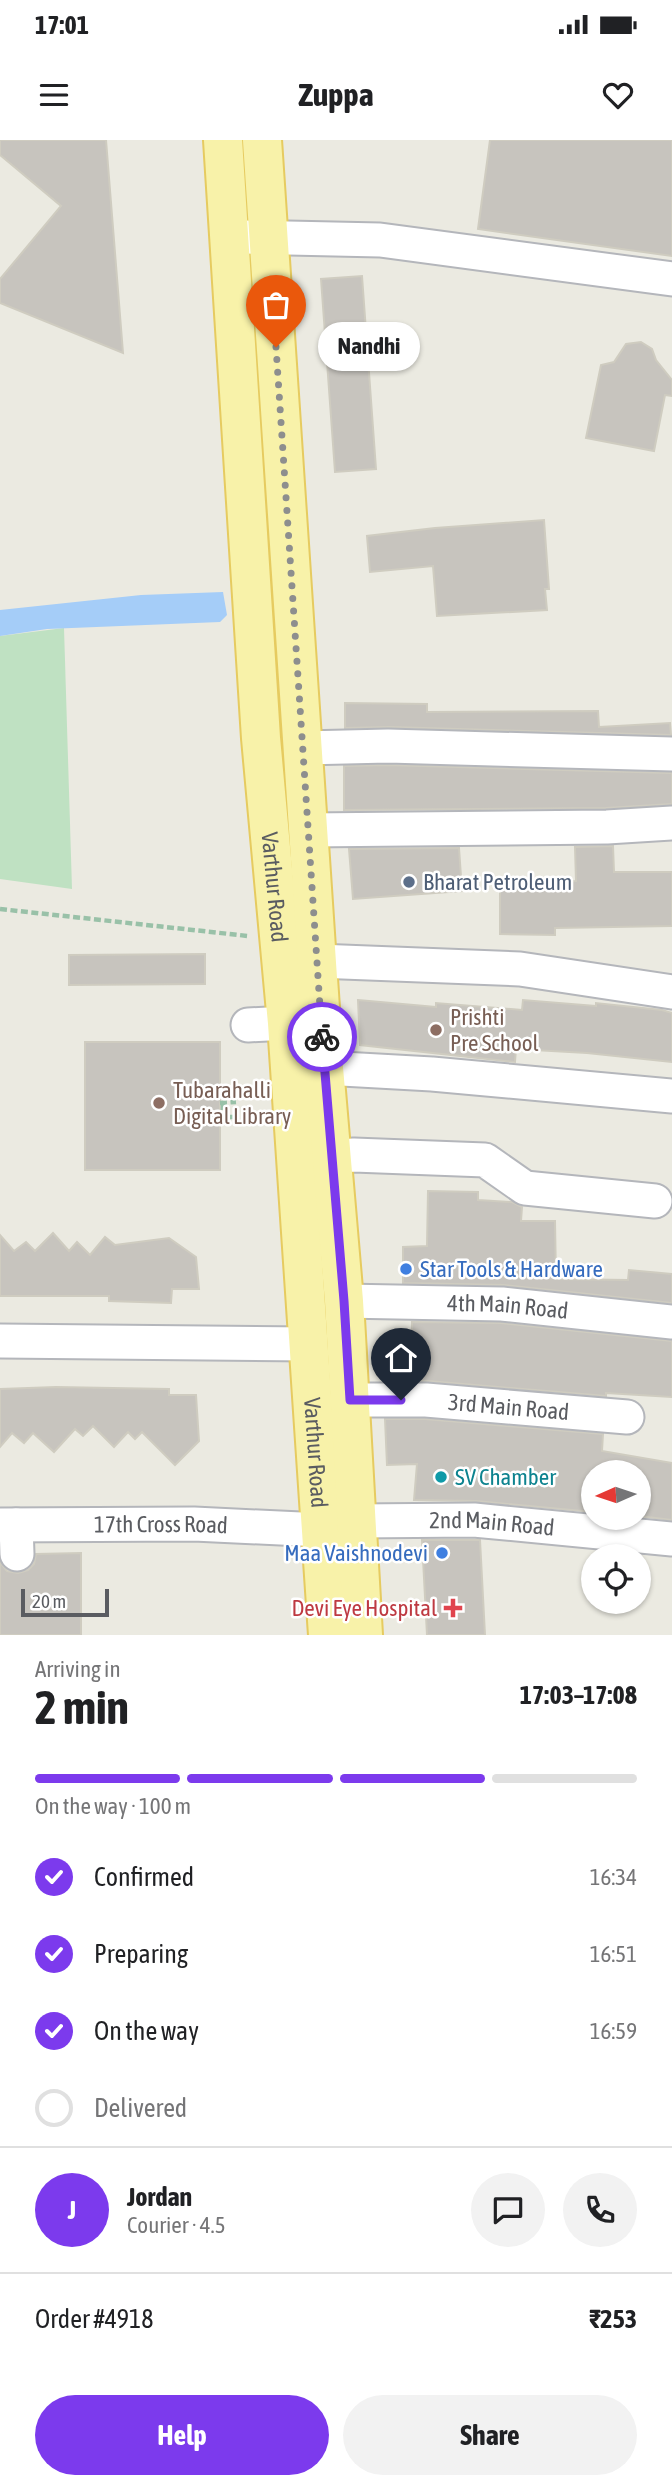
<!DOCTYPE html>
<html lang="en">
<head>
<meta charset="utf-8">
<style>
  body { margin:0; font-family:"Asap Condensed",sans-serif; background:#f2f2f2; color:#202124; height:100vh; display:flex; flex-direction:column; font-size:26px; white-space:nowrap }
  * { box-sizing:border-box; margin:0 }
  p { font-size:23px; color:#757577 }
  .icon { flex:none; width:38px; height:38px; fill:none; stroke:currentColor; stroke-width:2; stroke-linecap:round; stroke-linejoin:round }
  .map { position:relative; height:1495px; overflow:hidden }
  .side { display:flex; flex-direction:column; background:#fff; flex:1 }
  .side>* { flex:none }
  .needle { width:46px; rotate:267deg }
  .buttons { position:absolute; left:581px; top:1320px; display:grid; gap:14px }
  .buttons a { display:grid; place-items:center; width:70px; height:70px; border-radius:50%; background:#fff; box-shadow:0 2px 5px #0004; font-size:35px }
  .scale { position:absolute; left:21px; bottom:18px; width:88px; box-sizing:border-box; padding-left:7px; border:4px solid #5a5c61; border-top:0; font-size:19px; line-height:24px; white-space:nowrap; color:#5a5c61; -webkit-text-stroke:5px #fff; paint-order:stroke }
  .pin { position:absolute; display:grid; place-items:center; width:60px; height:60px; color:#fff; margin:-72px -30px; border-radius:50% 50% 50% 0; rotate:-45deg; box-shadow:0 0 7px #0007 }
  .pin .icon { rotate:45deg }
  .courier { position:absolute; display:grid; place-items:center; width:70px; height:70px; margin:-35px; border:5px solid #7c3aed; border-radius:50%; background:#fff; color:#222; box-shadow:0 2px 9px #0007 }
  .bubble { position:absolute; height:49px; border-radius:24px; background:#fff; box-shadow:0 2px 5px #0004; font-size:23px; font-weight:700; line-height:49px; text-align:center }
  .summary em { font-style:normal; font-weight:700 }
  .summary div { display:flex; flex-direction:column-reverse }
  .summary { display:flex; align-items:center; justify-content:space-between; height:119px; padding:0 35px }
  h1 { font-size:46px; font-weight:700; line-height:52px }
  .bar { display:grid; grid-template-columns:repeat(4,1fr); gap:10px 7px; align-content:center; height:84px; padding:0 35px }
  .bar i { height:9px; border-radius:5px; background:#e0e0e0 }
  .bar .active { background:#7c3aed }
  .bar p { grid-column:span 4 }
  .line { display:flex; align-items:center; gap:18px; padding:0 35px; border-top:2px solid #e0e0e0 }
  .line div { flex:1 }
  .round { display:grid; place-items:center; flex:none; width:74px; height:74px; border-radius:37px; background:#f2f2f2 }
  ol { padding:0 35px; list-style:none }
  li { display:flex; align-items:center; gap:21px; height:77px }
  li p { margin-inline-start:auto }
  li .icon { padding:7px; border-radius:50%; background:#7c3aed; color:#fff; stroke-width:4 }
  li:last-child { color:#757577 }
  li i { width:38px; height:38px; border:4px solid #e0e0e0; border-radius:50% }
  .button { display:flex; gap:14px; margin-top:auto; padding:14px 35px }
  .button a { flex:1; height:80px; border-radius:42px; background:#7c3aed; color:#fff; font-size:28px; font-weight:700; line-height:80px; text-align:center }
  .button a+a { background:#f2f2f2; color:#202124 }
  .status { display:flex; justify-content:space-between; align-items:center; height:49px; padding:0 35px; background:#fff; direction:ltr }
  .status svg { height:19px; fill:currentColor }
  header { display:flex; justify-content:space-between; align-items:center; height:91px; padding:0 35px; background:#fff; font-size:32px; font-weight:700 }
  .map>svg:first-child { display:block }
  .green { fill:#bfe1c2 }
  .water { fill:#a5cdf8 }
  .building { fill:#c7c4be; stroke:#cfccc0; stroke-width:2 }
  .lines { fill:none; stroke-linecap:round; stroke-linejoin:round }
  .minor-casing { stroke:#b4b6bb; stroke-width:37 }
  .major-casing { stroke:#e6cb60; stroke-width:42 }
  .path { stroke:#99c1a8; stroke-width:4.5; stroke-dasharray:7 3.5; stroke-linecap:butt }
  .minor { stroke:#fff; stroke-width:33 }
  .major { stroke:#f8f2a9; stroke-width:38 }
  .done { stroke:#8d8e8e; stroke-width:7; stroke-dasharray:0 12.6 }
  .route { stroke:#7c3aed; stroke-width:9 }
  .service-dot { fill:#5c6f8a; stroke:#fff; stroke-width:2.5 }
  .education-dot { fill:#8d6e63; stroke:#fff; stroke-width:2.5 }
  .shop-dot { fill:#3f7fe0; stroke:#fff; stroke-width:2.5 }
  .culture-dot { fill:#0f9aa8; stroke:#fff; stroke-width:2.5 }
  .health-dot { fill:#e0444e; stroke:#fff; stroke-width:2.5 }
  .labels { text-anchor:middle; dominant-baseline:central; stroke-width:5; stroke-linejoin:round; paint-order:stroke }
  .service-label { font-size:23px; fill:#4e5e75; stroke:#fff; text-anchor:start }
  .street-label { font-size:23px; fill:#5a5c61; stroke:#fff }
  .education-label { font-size:23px; fill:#785e54; stroke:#fff; text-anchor:start }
  .shop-label { font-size:23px; fill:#366cbe; stroke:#fff; text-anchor:start }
  .culture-label { font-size:23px; fill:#0d838f; stroke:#fff; text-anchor:start }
  .health-label { font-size:23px; fill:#be3a42; stroke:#fff; text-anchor:end }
</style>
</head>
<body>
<div class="status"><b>17:01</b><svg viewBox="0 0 49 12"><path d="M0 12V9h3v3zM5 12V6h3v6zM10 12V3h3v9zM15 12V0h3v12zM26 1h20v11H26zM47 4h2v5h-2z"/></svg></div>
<header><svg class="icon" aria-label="menu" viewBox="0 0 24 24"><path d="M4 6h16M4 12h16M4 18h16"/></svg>Zuppa<svg class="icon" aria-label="heart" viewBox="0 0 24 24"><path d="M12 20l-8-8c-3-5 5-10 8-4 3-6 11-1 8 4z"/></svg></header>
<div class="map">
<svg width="672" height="1495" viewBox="0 0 672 1495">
  <rect width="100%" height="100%" fill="#ebeae1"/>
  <path class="green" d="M64,488L72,749L0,739V496Z"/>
  <path class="water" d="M223,452L227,475L220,482L47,489L0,496V470L141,455Z"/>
  <g class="building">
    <path d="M0,0H106L123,213L0,163V139L61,66L0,15Z"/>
    <path d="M490,0H672V116L478,89Z"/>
    <path d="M362,136L376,329L335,332L321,139Z"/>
    <path d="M641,202L652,209L656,220L672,240V256L665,255L654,311L586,298L601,225L614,222L626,204Z"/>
    <path d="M544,380L549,449H545L547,470L437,476L433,426L370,432L367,396L435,388Z"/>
    <path d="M345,563L427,564V572L598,571L599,587L670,583L671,595L389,587L345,588Z"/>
    <path d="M388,625L672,633V664L606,668L344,670V626Z"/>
    <path d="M613,706L614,732H672V786L555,788V795L500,794V744L576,741L575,707Z"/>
    <path d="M459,708L462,751L353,759L349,709Z"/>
    <path d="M205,814V844L69,845V815Z"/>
    <path d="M358,860L436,867V863L522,870L523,860L596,866V863L662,870L672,873V922L587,913L516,909L515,922L360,905Z"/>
    <rect x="85" y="902" width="135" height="128"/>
    <path d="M428,1051L478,1052V1060L512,1062L522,1067L521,1081H555L556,1139L628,1140L629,1130L672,1134V1163L504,1145L403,1143V1107L427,1106Z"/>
    <path d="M53,1093L69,1111L77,1102L90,1115L105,1097L115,1105L169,1098L196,1117L199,1149H172L171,1163L109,1161V1156H0V1095L14,1111L26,1102L35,1111Z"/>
    <path d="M412,1182L501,1183L672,1201V1257L606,1253V1256L428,1241H384V1230L411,1231Z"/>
    <path d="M56,1247L169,1249V1255H196L199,1301L175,1325L142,1292L135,1299L128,1292L114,1307L93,1286L83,1296L75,1289L54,1312L33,1293L24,1303L12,1293L0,1307V1249Z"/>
    <path d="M385,1279H425L603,1294L602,1311L672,1323V1380L639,1376V1332H593V1372L476,1361L414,1360L417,1324L387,1325Z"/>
    <path d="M422,1400H480L485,1495H427Z"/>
    <path d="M81,1413V1495H0V1422L7,1431L18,1433L28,1430L34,1424L36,1414Z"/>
  </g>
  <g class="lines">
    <defs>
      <g id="minor">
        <path d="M243,97L380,100L672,139"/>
        <path d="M303,608L388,606L672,614"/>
        <path d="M308,690L607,687L672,683"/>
        <path d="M317,821L520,829L672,852"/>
        <path d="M248,885L287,883"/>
        <path d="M324,928L432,934L672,956"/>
        <path d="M331,1017L354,1015L485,1020L525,1048L655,1061"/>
        <path id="s1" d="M344,1161L502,1164L672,1182"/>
        <path d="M0,1201L310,1204"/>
        <path id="s2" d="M350,1260H426L627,1277"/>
        <path id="s3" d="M356,1381L474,1380L672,1399"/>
        <path id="s4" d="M0,1385L194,1384L322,1390"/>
        <path d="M16,1385L17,1414"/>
      </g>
      <g id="major">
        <path id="s5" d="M223,0L261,598L287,883L328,1495"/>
        <path d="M262,0L324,928L344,1161L363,1495"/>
      </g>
    </defs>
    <use href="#minor" class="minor-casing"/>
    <use href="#major" class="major-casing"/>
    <g class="path">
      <path d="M0,769L248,796"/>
      <path d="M220,963L236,962"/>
      <path d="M223,963V977H236"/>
    </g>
    <use href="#minor" class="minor"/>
    <use href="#major" class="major"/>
  </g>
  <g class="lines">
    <path class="done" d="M276,207L322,897"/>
    <path class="route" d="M322,897L344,1161L350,1260H401"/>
  </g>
  <circle class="service-dot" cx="409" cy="742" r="7"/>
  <g class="education-dot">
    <circle cx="436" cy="890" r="7"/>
    <circle cx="159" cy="963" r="7"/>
  </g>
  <g class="shop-dot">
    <circle cx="406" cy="1129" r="7"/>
    <circle cx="442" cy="1413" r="7"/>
  </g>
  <circle class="culture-dot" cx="441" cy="1337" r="7"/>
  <path class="health-dot" d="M449.5 1457.5h7v7h7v7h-7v7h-7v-7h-7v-7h7z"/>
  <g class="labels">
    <g class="service-label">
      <text x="423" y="742">Bharat Petroleum</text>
    </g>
    <g class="street-label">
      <text stroke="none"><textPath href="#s5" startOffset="749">Varthur Road</textPath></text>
      <text stroke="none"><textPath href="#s1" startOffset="164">4th Main Road</textPath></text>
      <text stroke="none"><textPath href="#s2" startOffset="159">3rd Main Road</textPath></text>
      <text stroke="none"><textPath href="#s5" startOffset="1316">Varthur Road</textPath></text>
      <text stroke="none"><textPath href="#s4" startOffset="161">17th Cross Road</textPath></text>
      <text stroke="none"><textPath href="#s3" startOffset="136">2nd Main Road</textPath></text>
    </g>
    <g class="education-label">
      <text x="450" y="877">Prishti<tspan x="450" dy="26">Pre School</tspan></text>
      <text x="173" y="950">Tubarahalli<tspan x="173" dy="26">Digital Library</tspan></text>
    </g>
    <g class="shop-label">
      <text x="420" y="1129">Star Tools &amp; Hardware</text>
      <text x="428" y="1413" text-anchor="end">Maa Vaishnodevi</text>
    </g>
    <g class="culture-label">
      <text x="455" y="1337">SV Chamber</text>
    </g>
    <g class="health-label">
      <text x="437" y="1468">Devi Eye Hospital</text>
    </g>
  </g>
</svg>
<div class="buttons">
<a><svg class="needle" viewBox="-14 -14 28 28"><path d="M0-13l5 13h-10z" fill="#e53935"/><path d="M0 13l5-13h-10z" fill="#757577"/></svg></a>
<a><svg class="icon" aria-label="locate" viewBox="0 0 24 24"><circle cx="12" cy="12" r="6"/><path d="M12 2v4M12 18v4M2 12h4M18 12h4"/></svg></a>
</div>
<div class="scale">20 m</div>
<div class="pin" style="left:276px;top:207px;background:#ea580c"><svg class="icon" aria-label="bag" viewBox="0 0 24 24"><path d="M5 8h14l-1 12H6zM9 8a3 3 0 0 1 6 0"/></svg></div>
<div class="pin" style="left:401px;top:1260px;background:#1f2937"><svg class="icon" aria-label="home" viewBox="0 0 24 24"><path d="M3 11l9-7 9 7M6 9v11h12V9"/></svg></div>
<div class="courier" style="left:322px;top:897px"><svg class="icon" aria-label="bike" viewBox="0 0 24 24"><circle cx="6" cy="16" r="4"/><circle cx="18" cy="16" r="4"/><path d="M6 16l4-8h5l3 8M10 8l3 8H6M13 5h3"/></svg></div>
<div class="bubble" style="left:318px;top:182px;width:102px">Nandhi</div>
</div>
<section class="side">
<div class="summary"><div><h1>2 min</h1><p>Arriving in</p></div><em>17:03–17:08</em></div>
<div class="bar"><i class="active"></i><i class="active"></i><i class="active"></i><i></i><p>On the way · 100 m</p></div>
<ol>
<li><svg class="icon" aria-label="check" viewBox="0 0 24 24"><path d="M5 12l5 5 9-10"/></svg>Confirmed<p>16:34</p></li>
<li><svg class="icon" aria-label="check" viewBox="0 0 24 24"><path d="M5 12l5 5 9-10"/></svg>Preparing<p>16:51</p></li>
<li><svg class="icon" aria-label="check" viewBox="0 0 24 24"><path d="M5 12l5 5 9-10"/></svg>On the way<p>16:59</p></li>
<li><i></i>Delivered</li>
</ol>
<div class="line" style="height:126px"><b class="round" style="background:#7c3aed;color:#fff">J</b><div><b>Jordan</b><p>Courier · 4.5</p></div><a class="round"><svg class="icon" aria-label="chat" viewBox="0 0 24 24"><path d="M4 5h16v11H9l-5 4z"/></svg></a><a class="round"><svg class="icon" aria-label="phone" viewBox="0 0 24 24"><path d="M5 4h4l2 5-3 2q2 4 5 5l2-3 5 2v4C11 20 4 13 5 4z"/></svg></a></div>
<div class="line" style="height:91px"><div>Order #4918</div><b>₹253</b></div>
<div class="button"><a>Help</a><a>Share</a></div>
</section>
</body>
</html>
